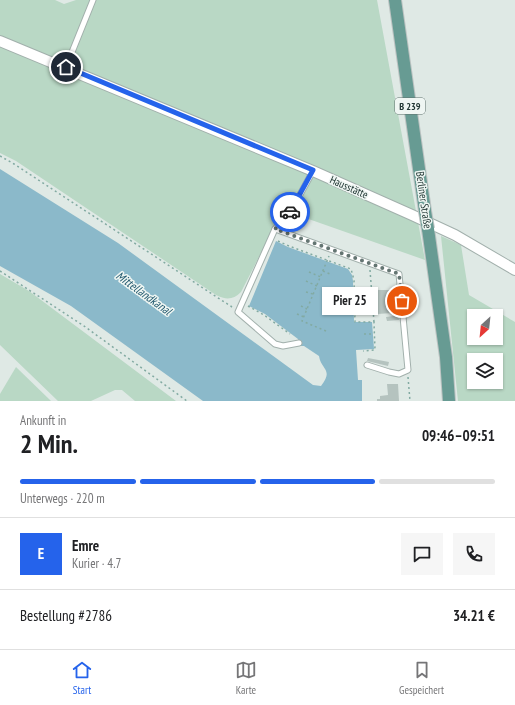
<!DOCTYPE html>
<html lang="de">
<head>
<meta charset="utf-8">
<style>
  body { margin:0; font-family:"PT Sans Narrow",sans-serif; background:#f6f6f6; color:#202124; height:100vh; display:flex; flex-direction:column; font-size:15px; white-space:nowrap }
  * { box-sizing:border-box; margin:0 }
  p { font-size:13px; color:#757577 }
  .icon { flex:none; width:22px; height:22px; fill:none; stroke:currentColor; stroke-width:2; stroke-linecap:round; stroke-linejoin:round }
  .map { position:relative; height:401px; overflow:hidden }
  .side { display:flex; flex-direction:column; background:#fff; flex:1 }
  .side>* { flex:none }
  .needle { width:26px; rotate:207deg }
  .buttons { position:absolute; left:467px; top:309px; display:grid; gap:8px }
  .buttons a { display:grid; place-items:center; width:36px; height:36px; border-radius:0px; background:#fff; box-shadow:0 1px 3px #0004; font-size:20px }
  .pin { position:absolute; display:grid; place-items:center; width:34px; height:34px; color:#fff; margin:-17px; border:2px solid #fff; border-radius:50%; box-shadow:0 1px 4px #0007 }
  .courier { position:absolute; display:grid; place-items:center; width:40px; height:40px; margin:-20px; border:3px solid #2563eb; border-radius:50%; background:#fff; color:#222; box-shadow:0 1px 5px #0007 }
  .bubble { position:absolute; height:28px; border-radius:0px; background:#fff; box-shadow:0 1px 3px #0004; font-size:13px; font-weight:700; line-height:28px; text-align:center }
  .overview em { font-style:normal; font-weight:700 }
  .overview div { display:flex; flex-direction:column-reverse }
  .overview { display:flex; align-items:center; justify-content:space-between; height:68px; padding:0 20px }
  h1 { font-size:26px; font-weight:700; line-height:30px }
  .bar { display:grid; grid-template-columns:repeat(4,1fr); gap:6px 4px; align-content:center; height:48px; padding:0 20px }
  .bar i { height:5px; border-radius:3px; background:#e0e0e0 }
  .bar .current { background:#2563eb }
  .bar p { grid-column:span 4 }
  .line { display:flex; align-items:center; gap:10px; padding:0 20px; border-top:1px solid #e0e0e0 }
  .line div { flex:1 }
  .round { display:grid; place-items:center; flex:none; width:42px; height:42px; border-radius:0px; background:#f6f6f6 }
  .menu { display:flex; justify-content:space-around; align-items:center; height:56px; border-top:1px solid #e0e0e0; background:#fff; font-size:11px; color:#757577 }
  .menu a { display:grid; justify-items:center; gap:2px }
  .menu .current { color:#2563eb }
  .map>svg:first-child { display:block }
  .green { fill:#b9d8c5; fill-rule:evenodd }
  .water { fill:#8bb9ca }
  .building { fill:#b5c3bf }
  .lines { fill:none; stroke-linecap:round; stroke-linejoin:round }
  .lane-casing { stroke:#a2b0ac; stroke-width:7 }
  .street-casing { stroke:#a2b0ac; stroke-width:12 }
  .primary-casing { stroke:#bcc3c2; stroke-width:14 }
  .path { stroke:#82aaa2; stroke-width:1.5; stroke-dasharray:2 3; stroke-linecap:butt }
  .lane { stroke:#fff; stroke-width:5 }
  .street { stroke:#fff; stroke-width:10 }
  .primary { stroke:#679b93; stroke-width:12 }
  .primary-bridge-casing { stroke:#bcc3c2; stroke-width:14; stroke-linecap:butt }
  .primary-bridge { stroke:#679b93; stroke-width:12 }
  .done { stroke:#647572; stroke-width:4; stroke-dasharray:0 7.2 }
  .route { stroke:#2563eb; stroke-width:5 }
  .labels { text-anchor:middle; dominant-baseline:central; stroke-width:3; stroke-linejoin:round; paint-order:stroke }
  .shield { fill:#eff6f3; stroke:#5f706d; stroke-width:1 }
  .shield-label { font-size:10px; font-weight:bold; fill:#213734 }
  .street-label { font-size:11px; fill:#213734; stroke:#eff6f3 }
  .water-label { font-size:12px; font-style:italic; fill:#21586d; stroke:#eff6f3 }
</style>
</head>
<body>
<div class="map">
<svg width="515" height="401" viewBox="0 0 515 401">
  <rect width="100%" height="100%" fill="#dfe9e5"/>
  <g class="green">
    <path d="M0,0H55L64,4L76,0H377L425,260L283,210L241,292C233,300 226,300 216,295L16,161L0,153Z"/>
    <path d="M441,236L461,245L469,295L515,322V401H458ZM474,316H496V338H474ZM474,360H496V382H474Z"/>
    <path d="M0,274L29,291L176,401H135L122,390H115L91,401H58L0,345Z"/>
    <path d="M16,367L51,401H0V394Z"/>
  </g>
  <path class="water" d="M0,169L118,243L313,385L321,386C334,369 321,370 319,356L304,346H300L298,339L265,314L249,306L276,241L288,247L348,269L352,275L353,281L354,322H372L374,349L356,350L358,380H362V401H203L71,306L0,266Z"/>
  <g class="building">
    <path d="M375,290H392L393,312H398L399,320L387,321L386,317L394,316L393,313L377,314Z"/>
    <path d="M368,358L389,362L388,366L367,361Z"/>
    <path d="M387,384H398L399,401H377V399H380V396L388,395Z"/>
  </g>
  <g class="lines">
    <defs>
      <g id="lane">
        <path d="M66,67L93,0"/>
        <path d="M275,229L399,274L408,370L399,374L389,372L367,365"/>
        <path d="M299,343L283,346L275,344L238,312L275,229L292,209L313,171"/>
      </g>
      <path id="street" d="M0,41L313,171L412,215L455,235L515,270"/>
      <g id="primary">
        <path d="M395,0L425,211"/>
        <path d="M428,229L446,357L449,401"/>
      </g>
    </defs>
    <use href="#lane" class="lane-casing"/>
    <use href="#street" class="street-casing"/>
    <use href="#primary" class="primary-casing"/>
    <g class="path">
      <path d="M0,156L14,164L232,307"/>
      <path d="M278,241L289,246L351,269L354,280L355,322H374V323L375,350L363,351"/>
      <path d="M370,270L374,322"/>
      <path d="M0,271L84,326L187,401"/>
      <path d="M323,271L330,274"/>
      <path d="M309,272L321,277"/>
      <path d="M306,281L317,286"/>
      <path d="M306,292L313,294"/>
      <path d="M355,297H373"/>
      <path d="M248,306L264,315L290,334"/>
      <path d="M301,306L307,309"/>
      <path d="M297,314L304,317"/>
      <path d="M326,331L302,321L329,256"/>
      <path d="M364,334H373"/>
      <path d="M408,377L410,401"/>
    </g>
    <use href="#lane" class="lane"/>
    <use href="#street" class="street"/>
    <use href="#primary" class="primary"/>
    <defs>
      <path id="primary-bridge" d="M425,211L428,229"/>
    </defs>
    <use href="#primary-bridge" class="primary-bridge-casing"/>
    <use href="#primary-bridge" class="primary-bridge"/>
  </g>
  <g class="lines">
    <path class="done" d="M290,212L275,229L399,274L402,301"/>
    <path class="route" d="M66,67L313,170L290,212"/>
  </g>
  <g class="labels">
    <rect class="shield" x="395" y="98" width="30" height="16" rx="3"/>
    <g class="shield-label">
      <text x="410" y="106">B 239</text>
    </g>
    <g class="street-label">
      <text transform="translate(349 187) rotate(24)">Hausstätte</text>
      <text transform="translate(424 200) rotate(82)">Berliner Straße</text>
    </g>
    <g class="water-label">
      <text transform="translate(144 293) rotate(36)">Mittellandkanal</text>
    </g>
  </g>
</svg>
<div class="buttons">
<a><svg class="needle" viewBox="-14 -14 28 28"><path d="M0-13l5 13h-10z" fill="#e53935"/><path d="M0 13l5-13h-10z" fill="#757577"/></svg></a>
<a><svg class="icon" aria-label="layers" viewBox="0 0 24 24"><path d="M12 4l9 5-9 5-9-5zM3 14l9 5 9-5"/></svg></a>
</div>
<div class="pin" style="left:402px;top:301px;background:#ea580c"><svg class="icon" aria-label="bag" viewBox="0 0 24 24"><path d="M5 8h14l-1 12H6zM9 8a3 3 0 0 1 6 0"/></svg></div>
<div class="pin" style="left:66px;top:67px;background:#1f2937"><svg class="icon" aria-label="home" viewBox="0 0 24 24"><path d="M3 11l9-7 9 7M6 9v11h12V9"/></svg></div>
<div class="courier" style="left:290px;top:212px"><svg class="icon" aria-label="car" viewBox="0 0 24 24"><path d="M5 17H2v-5l4-1 3-4h7l3 4 3 1v5h-3M9 17h6M6 11h13"/><circle cx="7" cy="17" r="2"/><circle cx="17" cy="17" r="2"/></svg></div>
<div class="bubble" style="left:322px;top:287px;width:56px">Pier 25</div>
</div>
<section class="side">
<div class="overview"><div><h1>2 Min.</h1><p>Ankunft in</p></div><em>09:46–09:51</em></div>
<div class="bar"><i class="current"></i><i class="current"></i><i class="current"></i><i></i><p>Unterwegs · 220 m</p></div>
<div class="line" style="height:72px"><b class="round" style="background:#2563eb;color:#fff">E</b><div><b>Emre</b><p>Kurier · 4.7</p></div><a class="round"><svg class="icon" aria-label="chat" viewBox="0 0 24 24"><path d="M4 5h16v11H9l-5 4z"/></svg></a><a class="round"><svg class="icon" aria-label="phone" viewBox="0 0 24 24"><path d="M5 4h4l2 5-3 2q2 4 5 5l2-3 5 2v4C11 20 4 13 5 4z"/></svg></a></div>
<div class="line" style="height:52px"><div>Bestellung #2786</div><b>34.21 €</b></div>
</section>
<nav class="menu">
<a class="current"><svg class="icon" aria-label="home" viewBox="0 0 24 24"><path d="M3 11l9-7 9 7M6 9v11h12V9"/></svg>Start</a>
<a><svg class="icon" aria-label="map" viewBox="0 0 24 24"><path d="M3 6l6-2 6 2 6-2v14l-6 2-6-2-6 2zM9 4v14M15 6v14"/></svg>Karte</a>
<a><svg class="icon" aria-label="saved" viewBox="0 0 24 24"><path d="M7 4h10v16l-5-4-5 4z"/></svg>Gespeichert</a>
</nav>
</body>
</html>
